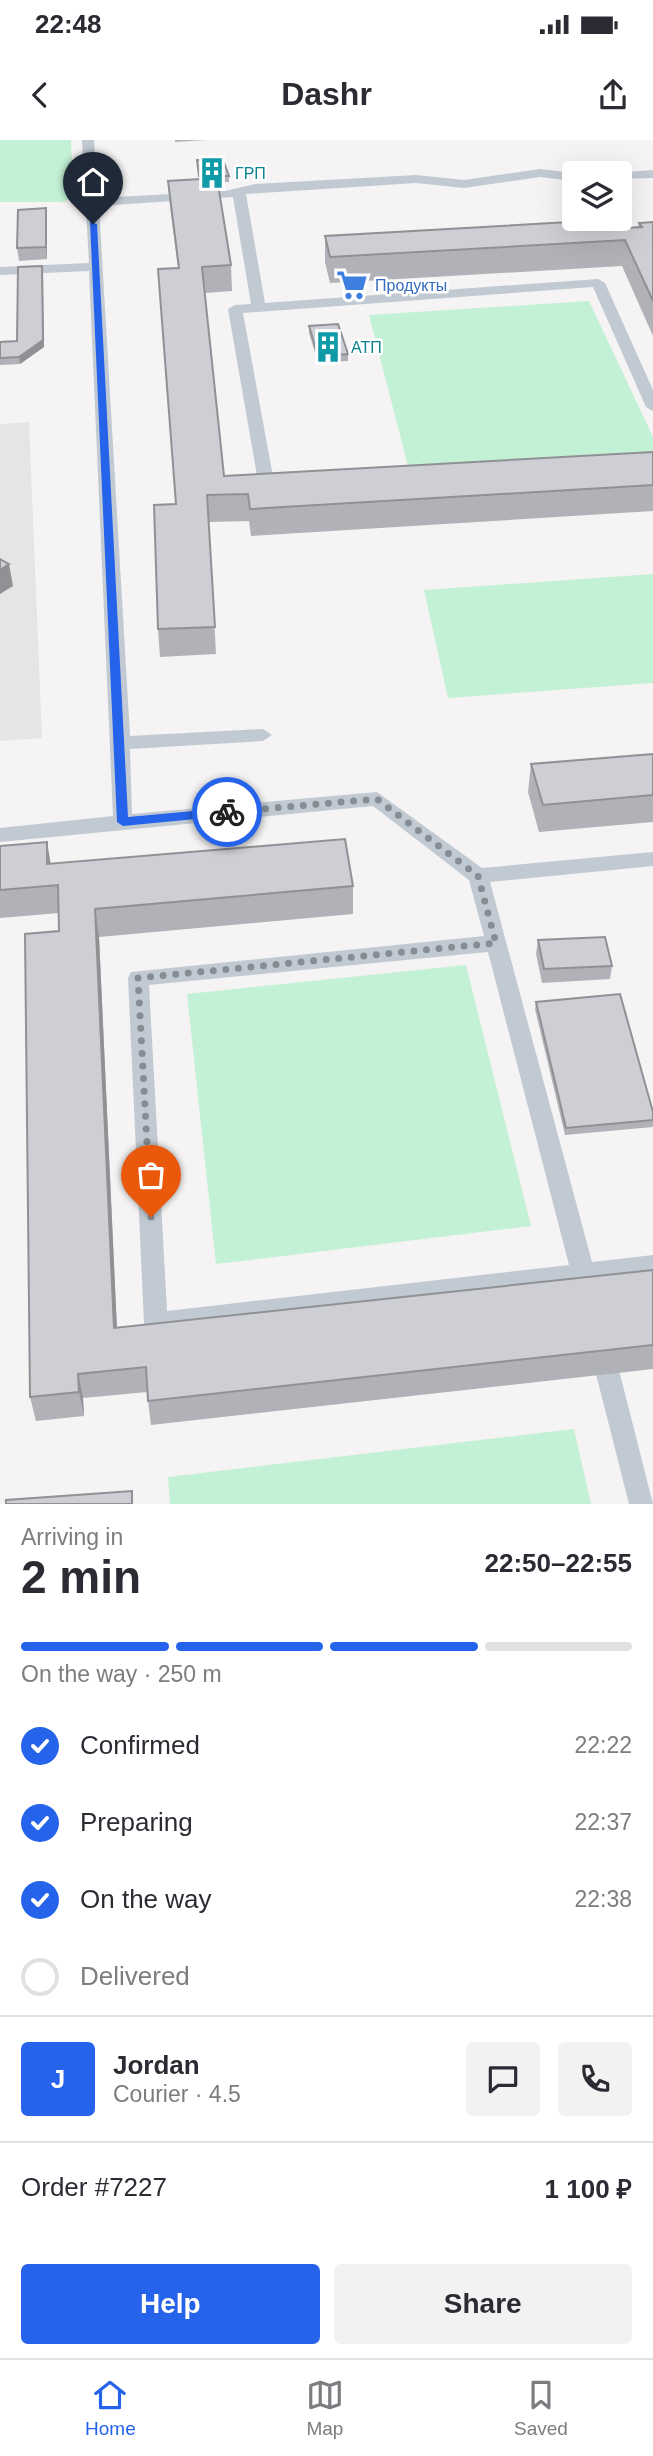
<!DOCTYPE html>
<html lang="en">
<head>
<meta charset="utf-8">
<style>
  body { margin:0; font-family:Arial,sans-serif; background:#f2f2f3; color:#2b2b33; height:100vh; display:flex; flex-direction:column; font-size:26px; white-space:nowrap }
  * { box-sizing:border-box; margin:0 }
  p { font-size:23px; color:#7c7c81 }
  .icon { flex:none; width:38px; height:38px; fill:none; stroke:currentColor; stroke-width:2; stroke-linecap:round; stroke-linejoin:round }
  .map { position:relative; height:1364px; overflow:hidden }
  .side { display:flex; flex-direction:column; background:#fff; flex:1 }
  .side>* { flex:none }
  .buttons { position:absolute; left:562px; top:21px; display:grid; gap:14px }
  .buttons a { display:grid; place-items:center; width:70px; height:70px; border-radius:7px; background:#fff; box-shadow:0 7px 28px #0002; font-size:35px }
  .pin { position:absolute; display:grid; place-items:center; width:60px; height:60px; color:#fff; margin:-72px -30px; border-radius:50% 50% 50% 0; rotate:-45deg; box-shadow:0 0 7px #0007 }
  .pin .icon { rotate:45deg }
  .courier { position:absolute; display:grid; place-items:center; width:70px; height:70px; margin:-35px; border:5px solid #2563eb; border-radius:50%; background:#fff; color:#222; box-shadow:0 2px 9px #0007 }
  .overview em { font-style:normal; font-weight:700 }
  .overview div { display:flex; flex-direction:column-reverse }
  .overview { display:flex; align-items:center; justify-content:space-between; height:119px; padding:0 21px }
  h1 { font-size:46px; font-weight:700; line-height:52px }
  .bar { display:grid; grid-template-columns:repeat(4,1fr); gap:10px 7px; align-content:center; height:84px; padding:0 21px }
  .bar i { height:9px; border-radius:5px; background:#e1e1e2 }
  .bar .current { background:#2563eb }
  .bar p { grid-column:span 4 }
  .line { display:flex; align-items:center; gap:18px; padding:0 21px; border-top:2px solid #e1e1e2 }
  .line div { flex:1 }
  .round { display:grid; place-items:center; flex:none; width:74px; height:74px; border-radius:7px; background:#f2f2f3 }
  ol { padding:0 21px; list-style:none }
  li { display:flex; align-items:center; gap:21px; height:77px }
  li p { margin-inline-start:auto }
  li .icon { padding:7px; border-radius:50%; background:#2563eb; color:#fff; stroke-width:4 }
  li:last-child { color:#7c7c81 }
  li i { width:38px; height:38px; border:4px solid #e1e1e2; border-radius:50% }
  .primary-button { display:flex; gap:14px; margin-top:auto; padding:14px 21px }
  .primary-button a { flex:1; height:80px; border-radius:7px; background:#2563eb; color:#fff; font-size:28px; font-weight:700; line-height:80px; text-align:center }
  .primary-button a+a { background:#f2f2f3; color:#2b2b33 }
  .status { display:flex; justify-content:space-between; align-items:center; height:49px; padding:0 35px; background:#fff; direction:ltr }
  .status svg { height:19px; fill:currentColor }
  header { display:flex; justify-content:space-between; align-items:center; height:91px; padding:0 21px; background:#fff; font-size:32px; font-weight:700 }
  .tabs { display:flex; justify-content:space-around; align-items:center; height:98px; border-top:2px solid #e1e1e2; background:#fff; font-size:19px; color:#7c7c81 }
  .tabs a { display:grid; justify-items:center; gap:4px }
  .tabs .current { color:#2563eb }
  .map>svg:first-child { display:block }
  .education { fill:#e6e4e5 }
  .green { fill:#c3f1d5 }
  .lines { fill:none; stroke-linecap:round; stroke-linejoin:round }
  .lane { fill:#c1cad2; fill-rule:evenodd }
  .wall { fill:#b0b2b7 }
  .shaded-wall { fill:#909195 }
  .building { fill:#cdcfd5; stroke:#909195; stroke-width:2 }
  .route { fill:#2563eb }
  .done { stroke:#868d94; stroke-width:7; stroke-dasharray:0 12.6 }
  .labels { text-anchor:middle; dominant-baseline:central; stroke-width:5; stroke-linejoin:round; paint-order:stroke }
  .far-culture-label { font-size:16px; fill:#0d838f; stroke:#fff; text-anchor:start }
  .far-shop-label { font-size:16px; fill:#366cbe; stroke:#fff; text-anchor:start }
</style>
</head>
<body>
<div class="status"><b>22:48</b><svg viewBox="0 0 49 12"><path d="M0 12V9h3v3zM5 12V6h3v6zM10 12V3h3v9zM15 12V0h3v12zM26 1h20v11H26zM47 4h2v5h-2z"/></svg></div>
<header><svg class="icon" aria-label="back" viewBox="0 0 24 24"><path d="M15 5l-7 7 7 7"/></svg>Dashr<svg class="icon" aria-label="share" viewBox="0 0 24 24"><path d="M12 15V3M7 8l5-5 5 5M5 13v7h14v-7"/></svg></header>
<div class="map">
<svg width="653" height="1364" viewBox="0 0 653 1364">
  <rect width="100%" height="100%" fill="#f5f3f3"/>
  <path class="education" d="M29,282L42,598L0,601V284Z"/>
  <g class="green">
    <path d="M0,0H71L73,56L64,62H0Z"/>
    <path d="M589,161L653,297V313L409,330L369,175Z"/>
    <path d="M653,434V543L448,558L424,450Z"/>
    <path d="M466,825L531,1086L216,1124L187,854Z"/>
    <path d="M574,1289L591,1364H170L168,1337Z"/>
  </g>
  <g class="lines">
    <g class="lane">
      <path d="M82,0H94L98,58L225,51L255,44L416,35L464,40L540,29L574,33V41L540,37L464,48L416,43L246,54L265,163L598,139L605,143L653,250V271L646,267L593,147L243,173L274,342L287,347C281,354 265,354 259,347L228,169L235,165L251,164L233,57L99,66L130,596L263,589L272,595L263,601L130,609L132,674L377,652L482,728L653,712V726L490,742L592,1122L653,1115V1137L598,1143L595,1155L587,1158L579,1155L575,1146L156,1194L147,1191L144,1183L128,838L131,832L484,796L469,740L373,666L0,702V688L113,676L89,131L0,135V127L89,123ZM488,812L569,1125L167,1171L149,845Z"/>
      <path d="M653,30V38L620,39V33H615Z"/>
      <path d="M608,1222L617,1226L620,1234L653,1364H629L596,1234L599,1226Z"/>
    </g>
  </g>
  <g class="wall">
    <path d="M175,0H206L175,2Z"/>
    <path d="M197,20L229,36V42H217L231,125L232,151L205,153L224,336L653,312V371L251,396L249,381L209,382L216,514L160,517L158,489L176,364L178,128L170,66L168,41L199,39Z"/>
    <path d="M47,80V119L19,121L17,108Z"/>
    <path d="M653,82V196L622,126L330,143L325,122V96L608,89L638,87L639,83Z"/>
    <path d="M43,133L44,207L20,224L0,225V202L17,201Z"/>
    <path d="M309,186L348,214V221L318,223L309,193Z"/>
    <path d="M653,614V682L539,692L528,652L531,624Z"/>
    <path d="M47,702L51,724L353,746V774L99,797L117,1188L653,1130V1229L151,1285L147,1252L83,1258L84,1276L36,1281L30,1257L59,791V773L0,778V706Z"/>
    <path d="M538,800L612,826L610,839L542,843L536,814Z"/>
    <path d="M536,862L653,972V987L565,995L535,869Z"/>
  </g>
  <g class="shaded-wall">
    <path d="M46,68L47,80V119L46,107Z"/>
    <path d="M42,126L44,207L20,224L19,217Z"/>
    <path d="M9,424L13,446L0,454V430Z"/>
    <path d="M47,702L51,729L47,724Z"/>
    <path d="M95,769L99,797L118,1213L114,1188Z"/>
    <path d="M78,1234L83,1258L84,1276L79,1252Z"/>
  </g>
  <g class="building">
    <path d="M197,20H223L229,36H199Z"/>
    <path d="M217,38L231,125L202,127L224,336L653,312V345L250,369L248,354L207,355L215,487L158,489L154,365L176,364L158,129L179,128L168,41Z"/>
    <path d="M46,68V107L17,108L18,70Z"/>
    <path d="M604,80L608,89L642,87L639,83L653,82V161L625,100L330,117L325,96Z"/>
    <path d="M42,126L43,200L19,217L0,218V202L17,201L18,127Z"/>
    <path d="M338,184L348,214L318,216L309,186Z"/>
    <path d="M0,419L9,424L0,430Z"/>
    <path d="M653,614V655L543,665L531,624Z"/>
    <path d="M345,699L353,746L95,769L114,1188L653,1130V1205L148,1261L146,1227L78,1234L79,1252L30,1257L25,794L59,791L58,745L0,750V706L47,702V724Z"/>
    <path d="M605,797L612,826L544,829L538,800Z"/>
    <path d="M620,854L653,972V980L566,988L536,862Z"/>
    <path d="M132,1351V1364H6V1360Z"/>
  </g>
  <path class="route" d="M90,82L97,84L128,677L227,668L233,672L227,676L123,686L117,682Z"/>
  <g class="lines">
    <path class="done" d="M151,1077L138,838L496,803L478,736L377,659L227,672"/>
  </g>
  <defs>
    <symbol id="building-bare" viewBox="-9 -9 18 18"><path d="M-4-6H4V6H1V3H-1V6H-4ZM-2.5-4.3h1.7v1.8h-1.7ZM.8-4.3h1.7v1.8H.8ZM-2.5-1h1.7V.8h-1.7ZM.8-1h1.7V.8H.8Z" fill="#0f9aa8" stroke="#fff" stroke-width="2.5" paint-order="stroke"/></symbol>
    <symbol id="supermarket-bare" viewBox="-9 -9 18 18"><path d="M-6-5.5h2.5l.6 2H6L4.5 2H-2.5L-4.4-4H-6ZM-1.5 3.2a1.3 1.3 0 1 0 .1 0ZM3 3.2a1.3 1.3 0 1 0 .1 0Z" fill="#3f7fe0" stroke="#fff" stroke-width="2.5" paint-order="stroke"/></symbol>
  </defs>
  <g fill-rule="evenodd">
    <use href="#building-bare" x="190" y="11" width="44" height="44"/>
    <use href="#supermarket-bare" x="330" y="123" width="44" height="44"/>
    <use href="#building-bare" x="306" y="185" width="44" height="44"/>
  </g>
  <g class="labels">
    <g class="far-culture-label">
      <text x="235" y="33">ГРП</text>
      <text x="351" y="207">АТП</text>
    </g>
    <g class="far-shop-label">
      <text x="375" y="145">Продукты</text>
    </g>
  </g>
</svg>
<div class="buttons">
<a><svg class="icon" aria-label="layers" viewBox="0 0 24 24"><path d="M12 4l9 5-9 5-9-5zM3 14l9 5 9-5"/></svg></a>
</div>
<div class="pin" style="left:151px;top:1077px;background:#ea580c"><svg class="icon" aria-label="bag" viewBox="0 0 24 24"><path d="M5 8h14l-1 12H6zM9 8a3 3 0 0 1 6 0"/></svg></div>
<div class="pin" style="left:93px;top:84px;background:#1f2937"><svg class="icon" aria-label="home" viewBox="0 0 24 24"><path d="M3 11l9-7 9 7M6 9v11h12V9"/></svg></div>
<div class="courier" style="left:227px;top:672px"><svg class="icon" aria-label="bike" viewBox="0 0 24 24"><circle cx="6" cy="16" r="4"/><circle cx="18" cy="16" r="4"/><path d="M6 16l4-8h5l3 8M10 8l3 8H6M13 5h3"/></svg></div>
</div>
<section class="side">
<div class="overview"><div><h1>2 min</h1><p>Arriving in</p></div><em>22:50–22:55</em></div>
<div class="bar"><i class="current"></i><i class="current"></i><i class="current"></i><i></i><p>On the way · 250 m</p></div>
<ol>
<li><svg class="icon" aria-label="check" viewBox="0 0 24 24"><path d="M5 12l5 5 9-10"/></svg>Confirmed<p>22:22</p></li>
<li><svg class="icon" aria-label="check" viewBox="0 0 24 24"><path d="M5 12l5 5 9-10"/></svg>Preparing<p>22:37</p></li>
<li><svg class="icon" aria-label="check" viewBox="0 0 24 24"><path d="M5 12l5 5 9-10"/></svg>On the way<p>22:38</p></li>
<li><i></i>Delivered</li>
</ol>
<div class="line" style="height:126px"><b class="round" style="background:#2563eb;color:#fff">J</b><div><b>Jordan</b><p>Courier · 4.5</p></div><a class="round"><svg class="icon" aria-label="chat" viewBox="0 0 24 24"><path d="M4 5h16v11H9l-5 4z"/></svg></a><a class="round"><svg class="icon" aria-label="phone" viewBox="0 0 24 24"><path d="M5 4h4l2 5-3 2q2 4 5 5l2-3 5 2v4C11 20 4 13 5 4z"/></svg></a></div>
<div class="line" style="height:91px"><div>Order #7227</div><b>1 100 ₽</b></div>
<div class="primary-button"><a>Help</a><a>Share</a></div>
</section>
<nav class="tabs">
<a class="current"><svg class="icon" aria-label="home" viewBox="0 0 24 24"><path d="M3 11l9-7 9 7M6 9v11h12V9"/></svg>Home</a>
<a><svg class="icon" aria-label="map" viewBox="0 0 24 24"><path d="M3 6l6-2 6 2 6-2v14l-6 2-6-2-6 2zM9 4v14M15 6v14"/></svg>Map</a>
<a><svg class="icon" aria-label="saved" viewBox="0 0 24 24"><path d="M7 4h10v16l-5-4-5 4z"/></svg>Saved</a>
</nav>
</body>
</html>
